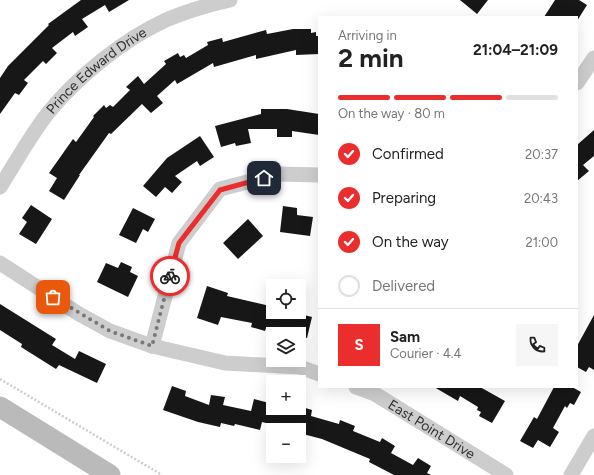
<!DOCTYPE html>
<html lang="en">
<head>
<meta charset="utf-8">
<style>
  body { margin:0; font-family:Figtree,sans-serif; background:#f6f6f6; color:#222; height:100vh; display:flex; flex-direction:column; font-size:15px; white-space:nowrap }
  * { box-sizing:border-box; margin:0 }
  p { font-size:13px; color:#767676 }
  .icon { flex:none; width:22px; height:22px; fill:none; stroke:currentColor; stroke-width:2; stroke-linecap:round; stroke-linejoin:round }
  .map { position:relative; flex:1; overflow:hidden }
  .details { position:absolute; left:318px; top:16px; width:260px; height:372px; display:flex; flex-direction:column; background:#fff; border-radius:0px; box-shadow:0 4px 16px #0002 }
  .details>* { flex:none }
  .tools { position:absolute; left:266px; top:279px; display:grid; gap:8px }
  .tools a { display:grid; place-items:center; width:40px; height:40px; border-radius:0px; background:#fff; box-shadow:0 4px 16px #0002; font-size:20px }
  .pin { position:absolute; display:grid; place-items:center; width:34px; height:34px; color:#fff; margin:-17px; border-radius:8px; box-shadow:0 2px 6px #0006 }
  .courier { position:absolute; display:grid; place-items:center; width:40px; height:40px; margin:-20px; border:3px solid #ec2d2d; border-radius:50%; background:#fff; color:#222; box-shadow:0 1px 5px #0007 }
  .overview em { font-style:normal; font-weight:700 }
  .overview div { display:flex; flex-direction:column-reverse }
  .overview { display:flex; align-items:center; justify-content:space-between; height:68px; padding:0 20px }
  h1 { font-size:26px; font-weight:700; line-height:30px }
  .bar { display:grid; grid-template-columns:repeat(4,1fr); gap:6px 4px; align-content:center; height:48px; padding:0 20px }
  .bar i { height:5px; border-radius:3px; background:#e0e0e0 }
  .bar .selected { background:#ec2d2d }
  .bar p { grid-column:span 4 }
  .line { display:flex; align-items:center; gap:10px; padding:0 20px; border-top:1px solid #e0e0e0 }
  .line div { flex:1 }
  .round { display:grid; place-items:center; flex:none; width:42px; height:42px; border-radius:0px; background:#f6f6f6 }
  ol { padding:0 20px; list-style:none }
  li { display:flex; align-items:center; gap:12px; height:44px }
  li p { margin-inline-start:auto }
  li .icon { padding:4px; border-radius:50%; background:#ec2d2d; color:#fff; stroke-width:4 }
  li:last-child { color:#767676 }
  li i { width:22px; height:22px; border:2px solid #e0e0e0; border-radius:50% }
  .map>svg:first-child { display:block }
  .building { fill:#171717 }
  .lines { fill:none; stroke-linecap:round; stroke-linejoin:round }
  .path { stroke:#cdcdcd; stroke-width:2.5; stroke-dasharray:2 2; stroke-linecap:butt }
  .street { stroke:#cdcdcd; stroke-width:15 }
  .secondary { stroke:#bababa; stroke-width:21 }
  .done { stroke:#787878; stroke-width:4; stroke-dasharray:0 7.2 }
  .route { stroke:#ec2d2d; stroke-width:5 }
  .labels { text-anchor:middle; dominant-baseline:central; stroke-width:4; stroke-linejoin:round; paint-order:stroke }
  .street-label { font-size:14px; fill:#303030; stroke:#fff }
</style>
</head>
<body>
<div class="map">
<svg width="594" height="475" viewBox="0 0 594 475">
  <rect width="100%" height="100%" fill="#fff"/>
  <g class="building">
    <path d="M81,0H129L109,12L105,5L82,19L88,27L75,36L73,32L52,48L57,53L46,64L43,61L24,80L28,83L19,95L15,93L0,114V78L8,66L49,25L48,24Z"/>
    <path d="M460,0H488L477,14Z"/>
    <path d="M555,0H579L587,5L577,21V17H544Z"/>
    <path d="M293,29H311V33L316,32V36H319V54L296,55V50L256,59V55L214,67L213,63L177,84L175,80L157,96L163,103L151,113L142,104L111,134L109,133L79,175H80L64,200L49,191L57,178L49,173L73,139L76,142L94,117L93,116L104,105L106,108L110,105L113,107L130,90L126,87L138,76L144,84L166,64L164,61L178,53L180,57L184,55L186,58L208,45L207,42L222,38L223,42L266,30L267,34Z"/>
    <path d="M261,109H287L319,114V135L292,131V137H277V129H248L251,143L236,146L235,143L221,147L215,126L261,114Z"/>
    <path d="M594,130V156L583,165L589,171L577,181V145Z"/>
    <path d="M200,136L214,157L200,166L197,161L175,176L182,182L172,193L165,187L156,197L143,186L167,158Z"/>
    <path d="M31,205L52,219L36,244L19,234L27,222L22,218Z"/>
    <path d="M283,206L297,208V215L313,217L310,236L280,232Z"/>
    <path d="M133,208L155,219L148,232L143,229L136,243L119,235Z"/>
    <path d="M248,219L263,236L238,259L223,243Z"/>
    <path d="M121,262L132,267L130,272L138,276L128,297L97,282L106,263L118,268Z"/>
    <path d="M207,286L228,293L227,296L270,306L269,312H292L312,317L307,338L299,336V334H291L266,328L265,331L251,327L252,323L221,317L218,325L197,318Z"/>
    <path d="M0,304L56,339L52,345L75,359L79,351L106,364L97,383L59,365L56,369L21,347L22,344L0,330Z"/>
    <path d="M594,315V370L589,367L586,372L577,367V346Z"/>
    <path d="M172,386L186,391L185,396L209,405L211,395L225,397L223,405L251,411L254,399L273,404V408H299V406L312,410L311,416L339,424L340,420L355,426L353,431L380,442L382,438L395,446L391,453L413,465L418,458L431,466L427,473L431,475H394L369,462L370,459L322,439L299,433V430H292L262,422L260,430L235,424L234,426L221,423L220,427L198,422L163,410Z"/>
    <path d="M434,387H480L505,401L492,423L479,416L481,412L477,410L478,407L460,396L458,401Z"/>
    <path d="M554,387H572L581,392L574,405L570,403L567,408L565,406L553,428L559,432L550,447L538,440L533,448L520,441L534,417L537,419Z"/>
  </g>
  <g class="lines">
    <path class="path" d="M0,379L162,475"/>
    <g class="street">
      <path d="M577,83L594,58"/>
      <path id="s1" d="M0,187C16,162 30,136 48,113C77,77 124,39 166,20C187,11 208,5 230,0"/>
      <path d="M0,263L79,314L110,331L152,346L225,363L300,367L319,374"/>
      <path d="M152,346L179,243L220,189L278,174L319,175"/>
      <path id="s2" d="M356,387L375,394L506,475"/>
      <path d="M571,475L594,436"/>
    </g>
    <path class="secondary" d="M0,407L110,475"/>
  </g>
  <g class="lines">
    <path class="done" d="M53,297L110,331L152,346L170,276"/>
    <path class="route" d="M170,276L179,243L220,190L264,178"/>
  </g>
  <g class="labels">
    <g class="street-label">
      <text stroke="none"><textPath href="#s1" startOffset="153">Prince Edward Drive</textPath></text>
      <text stroke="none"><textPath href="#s2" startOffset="87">East Point Drive</textPath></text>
    </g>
  </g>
</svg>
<div class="tools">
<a><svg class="icon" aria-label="locate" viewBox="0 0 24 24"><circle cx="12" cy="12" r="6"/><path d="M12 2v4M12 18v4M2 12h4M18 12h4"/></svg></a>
<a><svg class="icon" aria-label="layers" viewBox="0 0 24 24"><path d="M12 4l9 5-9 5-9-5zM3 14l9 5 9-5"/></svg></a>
<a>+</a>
<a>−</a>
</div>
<div class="pin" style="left:53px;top:297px;background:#ea580c"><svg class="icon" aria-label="bag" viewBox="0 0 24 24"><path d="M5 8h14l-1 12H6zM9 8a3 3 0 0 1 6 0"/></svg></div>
<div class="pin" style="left:264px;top:178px;background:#1f2937"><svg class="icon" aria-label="home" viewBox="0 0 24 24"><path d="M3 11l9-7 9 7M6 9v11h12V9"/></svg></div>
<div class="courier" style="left:170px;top:276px"><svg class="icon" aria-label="bike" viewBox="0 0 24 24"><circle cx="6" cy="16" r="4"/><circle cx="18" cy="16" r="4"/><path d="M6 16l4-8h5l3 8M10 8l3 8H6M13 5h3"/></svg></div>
<section class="details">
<div class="overview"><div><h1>2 min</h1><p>Arriving in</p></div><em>21:04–21:09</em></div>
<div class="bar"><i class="selected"></i><i class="selected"></i><i class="selected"></i><i></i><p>On the way · 80 m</p></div>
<ol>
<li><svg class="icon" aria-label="check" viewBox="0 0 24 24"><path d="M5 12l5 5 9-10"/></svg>Confirmed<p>20:37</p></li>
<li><svg class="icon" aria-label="check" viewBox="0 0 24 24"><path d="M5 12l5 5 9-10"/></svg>Preparing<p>20:43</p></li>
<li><svg class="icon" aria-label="check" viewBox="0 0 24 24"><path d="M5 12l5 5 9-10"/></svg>On the way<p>21:00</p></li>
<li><i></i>Delivered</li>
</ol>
<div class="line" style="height:72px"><b class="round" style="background:#ec2d2d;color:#fff">S</b><div><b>Sam</b><p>Courier · 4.4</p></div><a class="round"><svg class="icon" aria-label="phone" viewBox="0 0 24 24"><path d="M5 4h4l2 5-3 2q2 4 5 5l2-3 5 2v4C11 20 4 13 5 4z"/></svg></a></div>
</section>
</div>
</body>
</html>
